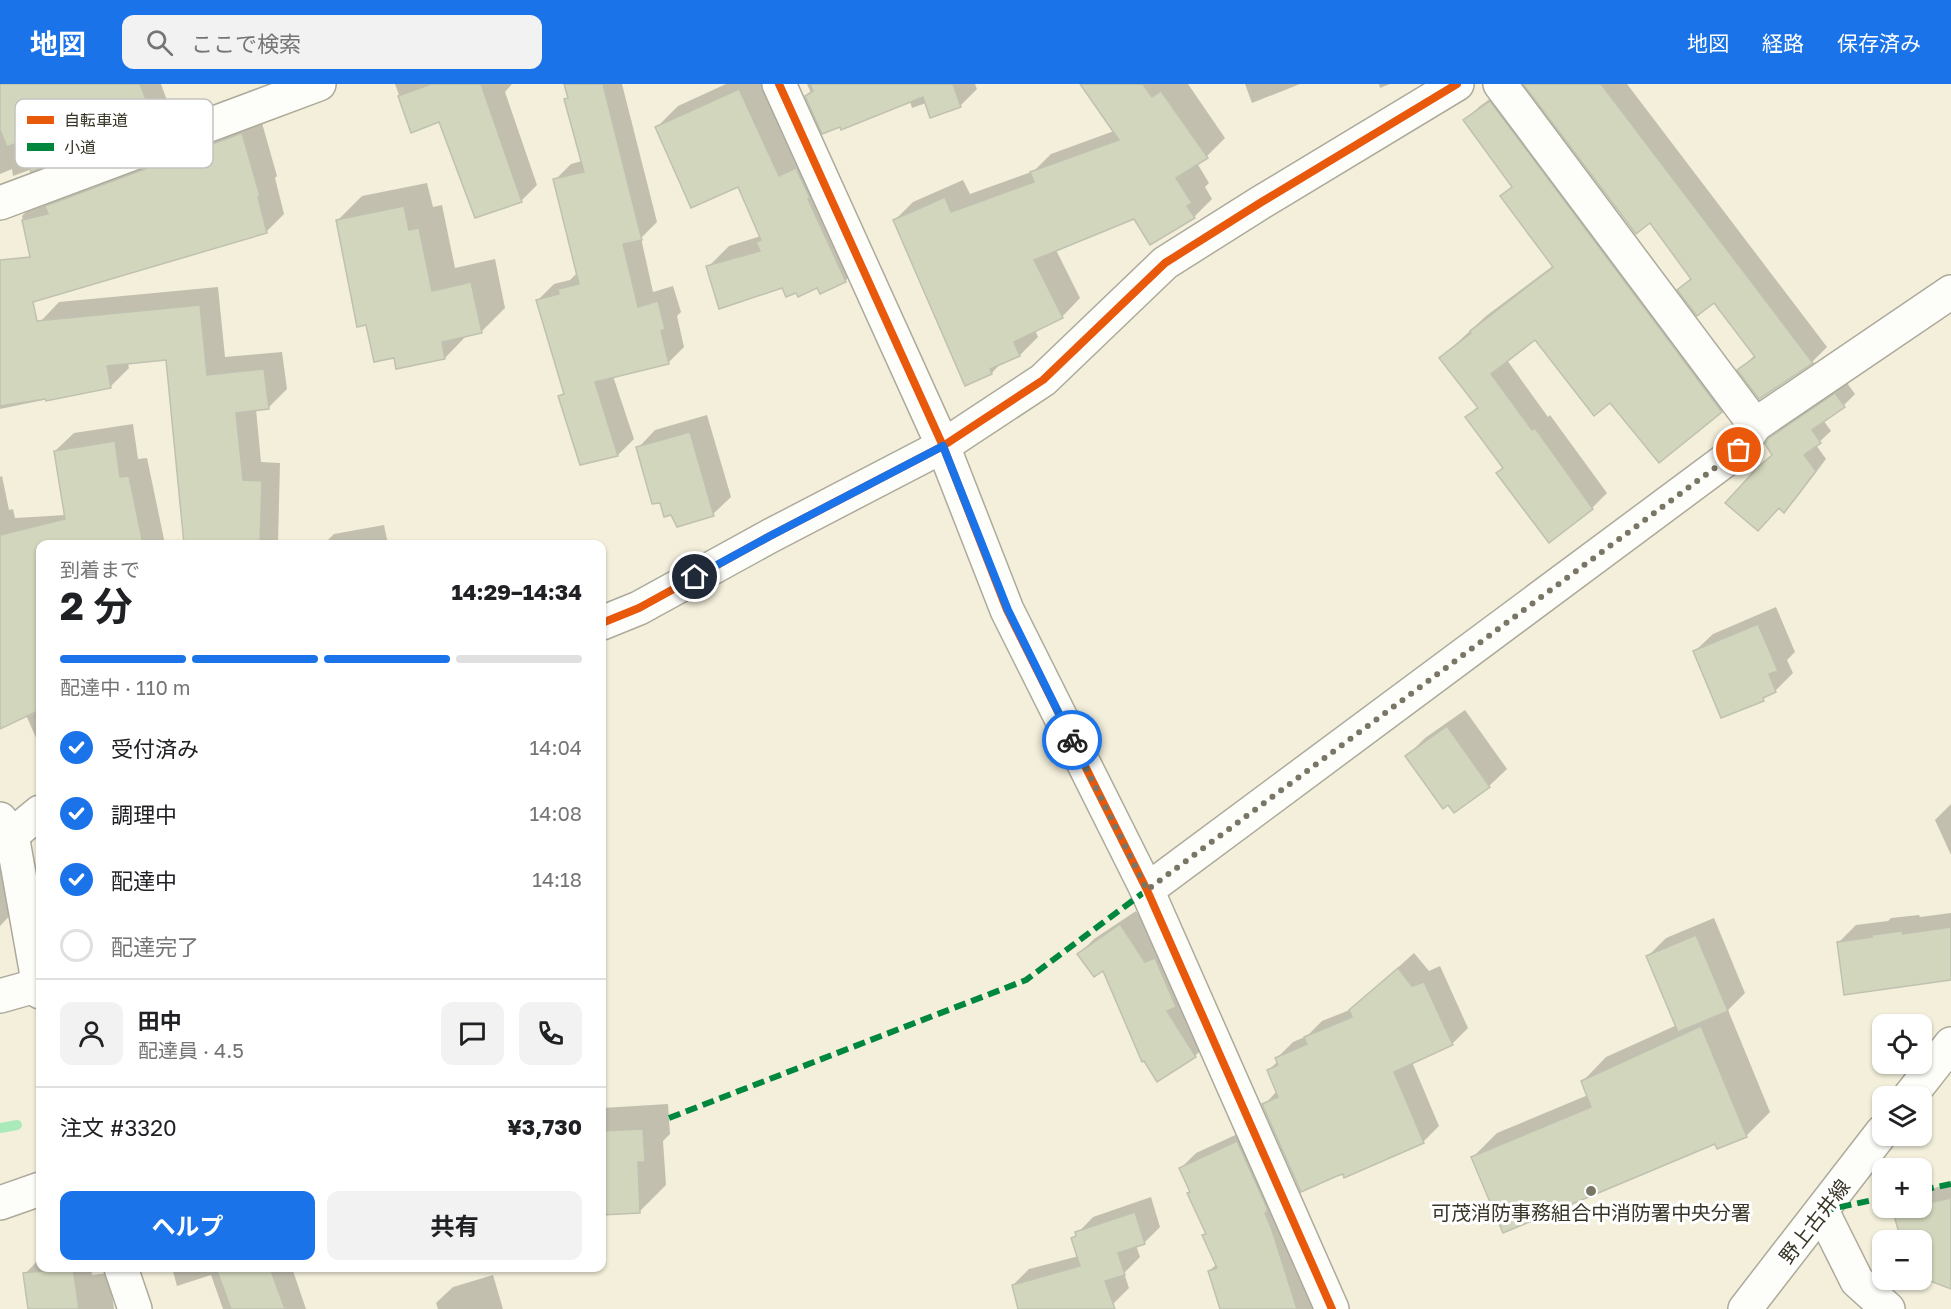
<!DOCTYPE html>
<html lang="ja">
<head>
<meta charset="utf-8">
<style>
  body { margin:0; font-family:"Golos Text","Noto Sans JP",sans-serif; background:#f2f2f2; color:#202124; height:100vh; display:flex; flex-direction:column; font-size:22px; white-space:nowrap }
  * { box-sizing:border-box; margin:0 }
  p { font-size:20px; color:#757577 }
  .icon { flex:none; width:33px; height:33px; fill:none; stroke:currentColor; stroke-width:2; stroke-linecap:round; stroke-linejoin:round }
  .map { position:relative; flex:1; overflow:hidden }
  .drawer { position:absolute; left:36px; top:456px; width:570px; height:732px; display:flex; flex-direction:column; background:#fff; border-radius:12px; box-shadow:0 2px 4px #0004 }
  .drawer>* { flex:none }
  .tools { position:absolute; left:1872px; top:930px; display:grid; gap:12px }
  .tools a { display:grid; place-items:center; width:60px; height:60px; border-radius:12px; background:#fff; box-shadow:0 2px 4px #0004; font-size:30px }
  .pin { position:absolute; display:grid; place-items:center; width:51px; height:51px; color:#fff; margin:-26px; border:3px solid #fff; border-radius:50%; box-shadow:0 2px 6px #0007 }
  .courier { position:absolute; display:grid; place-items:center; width:60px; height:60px; margin:-30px; border:4px solid #1a73e8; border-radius:50%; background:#fff; color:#222; box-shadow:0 2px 8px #0007 }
  .head em { font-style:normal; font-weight:700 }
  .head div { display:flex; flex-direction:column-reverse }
  .head { display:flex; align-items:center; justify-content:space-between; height:102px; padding:0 24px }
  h1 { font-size:39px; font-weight:700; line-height:45px }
  .bar { display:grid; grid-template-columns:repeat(4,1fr); gap:9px 6px; align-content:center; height:72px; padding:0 24px }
  .bar i { height:8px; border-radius:4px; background:#e0e0e0 }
  .bar .current { background:#1a73e8 }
  .bar p { grid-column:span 4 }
  .line { display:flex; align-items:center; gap:15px; padding:0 24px; border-top:2px solid #e0e0e0 }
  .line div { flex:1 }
  .round { display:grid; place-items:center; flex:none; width:63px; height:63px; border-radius:12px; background:#f2f2f2 }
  ol { padding:0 24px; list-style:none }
  li { display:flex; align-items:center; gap:18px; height:66px }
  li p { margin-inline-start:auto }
  li .icon { padding:6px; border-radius:50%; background:#1a73e8; color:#fff; stroke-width:4 }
  li:last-child { color:#757577 }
  li i { width:33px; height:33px; border:3px solid #e0e0e0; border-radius:50% }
  .action { display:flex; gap:12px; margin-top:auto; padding:12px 24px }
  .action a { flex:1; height:69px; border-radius:12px; background:#1a73e8; color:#fff; font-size:24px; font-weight:700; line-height:69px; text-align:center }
  .action a+a { background:#f2f2f2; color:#202124 }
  header { display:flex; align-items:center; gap:36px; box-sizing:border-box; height:84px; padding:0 30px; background:#1a73e8; color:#fff }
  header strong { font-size:28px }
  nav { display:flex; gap:33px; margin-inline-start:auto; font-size:21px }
  .search { width:420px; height:54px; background:#f2f2f2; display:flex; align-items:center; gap:15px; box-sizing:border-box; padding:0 21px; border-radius:12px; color:#757577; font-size:22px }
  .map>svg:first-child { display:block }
  .shadow { fill:#0003 }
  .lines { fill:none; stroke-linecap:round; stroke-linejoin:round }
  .stream { stroke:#aaeab9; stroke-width:10 }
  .building { fill:#d1d6bc; stroke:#c0c1b1; stroke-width:1.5 }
  .minor-casing { stroke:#adaa9b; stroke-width:36 }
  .secondary-casing { stroke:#adaa9b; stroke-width:36 }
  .minor { stroke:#fdfdfa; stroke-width:33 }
  .secondary { stroke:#fdfdfa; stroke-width:33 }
  .quiet { stroke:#00873e; stroke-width:6; stroke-dasharray:12 6; stroke-linecap:butt }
  .cycleway-casing { stroke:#fff; stroke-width:11 }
  .cycleway { stroke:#e8590c; stroke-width:8 }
  .done { stroke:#797665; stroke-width:6; stroke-dasharray:0 10.8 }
  .route { stroke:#1a73e8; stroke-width:8 }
  .poi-dot { fill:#797665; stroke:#fff; stroke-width:2 }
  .labels { text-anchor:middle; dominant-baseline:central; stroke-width:6; stroke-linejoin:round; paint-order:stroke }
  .poi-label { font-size:20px; fill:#383526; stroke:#fff }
  .street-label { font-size:20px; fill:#383526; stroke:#fff }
  .key { fill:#fff; stroke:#c3c2be; stroke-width:1.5 }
  .key-label { font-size:16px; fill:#383526 }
</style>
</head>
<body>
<header>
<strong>地図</strong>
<div class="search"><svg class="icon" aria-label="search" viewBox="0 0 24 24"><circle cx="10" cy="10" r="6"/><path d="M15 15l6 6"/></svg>ここで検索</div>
<nav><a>地図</a><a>経路</a><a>保存済み</a></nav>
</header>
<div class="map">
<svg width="1951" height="1225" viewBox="0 0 1951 1225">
  <rect width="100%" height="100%" fill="#f3efdb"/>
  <g class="shadow">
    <path d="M0,0H161L170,25L155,40L13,92L12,85L0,90Z"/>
    <path d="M395,0H512L505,8L537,101L521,117L440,37L412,47Z"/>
    <path d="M565,0H622L657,138L641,154L653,208L673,202L681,228L677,232L684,263L668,279L613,292L634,355L618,371L560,313L565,308L538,216L554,200L570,196L577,189L555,96L571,80L582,77L566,16L569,13Z"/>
    <path d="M726,0H768L866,176L845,197L796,207L708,183L729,162L761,152L739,101L657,43L678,22Z"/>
    <path d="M807,0H975L977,5L960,22L926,19L912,24L910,17L811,9Z"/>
    <path d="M1082,0H1188L1225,54L1207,72L1197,79L1209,99L1205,103L1212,115L1194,133L1135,134L1056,166L1080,214L1062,233L1035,246L1038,253L1020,271L1001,279L992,289L966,300L895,136L913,118L963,96L970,110L1034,87L1051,70L1114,47Z"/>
    <path d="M1245,0H1300L1252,19Z"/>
    <path d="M1379,0H1390L1380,4Z"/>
    <path d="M1525,0H1627L1827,263L1812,278L1739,286L1755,271L1715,217L1679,206L1692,193L1650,137Z"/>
    <path d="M1505,4L1736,312L1721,327L1611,317L1535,254L1507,276L1548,333L1550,331L1607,409L1592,424L1504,383L1467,334L1478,322L1441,274L1486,232L1554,181L1502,113L1513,102L1465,36L1480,22Z"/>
    <path d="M260,32L277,92L275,94L284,130L266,148L34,181L22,132L41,113Z"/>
    <path d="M427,99L433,123L442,121L455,184L495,175L505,224L481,248L467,251L445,274L395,273L368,239L338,136L362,112Z"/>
    <path d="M218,203L225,273L282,268L287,305L268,324L256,325L261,378L280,379L278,460H186L167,275L128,279L129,284L111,302L0,325V246L41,237L59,218Z"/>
    <path d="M1847,299L1855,310L1844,321L1823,336L1831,347L1816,361L1826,375L1795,416L1784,427L1770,355L1782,344Z"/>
    <path d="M707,331L731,413L713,430L672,429L661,417L638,364L655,346Z"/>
    <path d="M133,340L138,375L147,374L165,460H40V663L26,631L0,644V393L2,392L9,426L13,425L15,434L66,431L55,367L74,349Z"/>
    <path d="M384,441L388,460H324L334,450Z"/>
    <path d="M1776,523L1795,568L1787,576L1793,589L1775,607L1763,615L1695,567L1713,550Z"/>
    <path d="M1465,626L1507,685L1489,702L1407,672L1425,654Z"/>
    <path d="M1951,720V771L1935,736Z"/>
    <path d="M0,773L16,825L0,842Z"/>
    <path d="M1136,827L1160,864L1210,957L1195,972L1158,996L1103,885L1079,870L1094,855Z"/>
    <path d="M1951,829V882L1839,858L1856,841L1888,837L1891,834L1919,831L1920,833Z"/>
    <path d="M1714,834L1745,909L1728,926L1770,1028L1746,1052L1716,1058L1473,1073L1497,1049L1588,1011L1582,998L1606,973L1677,941L1648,872L1666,854Z"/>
    <path d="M1414,869L1429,887L1440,882L1468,944L1452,960L1412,978L1439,1042L1423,1058L1264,1021L1277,1007L1269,986L1278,977L1276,975L1293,958L1307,952L1322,937L1352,925Z"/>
    <path d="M668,1020L670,1050L663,1057L666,1101L640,1127L602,1129V1024Z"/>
    <path d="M1253,1043L1316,1225H1242L1209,1187L1217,1180L1204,1152L1207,1149L1181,1084L1196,1069Z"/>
    <path d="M1950,1099L1951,1102V1203L1922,1192V1156H1903L1894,1129L1899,1124H1922V1108Z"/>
    <path d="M1151,1113L1160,1143L1144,1159L1136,1161L1140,1173L1124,1189L1129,1204L1113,1220L1099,1225H1020L1013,1201L1029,1185L1079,1172L1073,1154L1093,1133Z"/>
    <path d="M40,1174V1184H91L92,1191L109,1189L114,1225H29L25,1190Z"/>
    <path d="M172,1184H292L306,1225H223L211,1191L177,1202Z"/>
    <path d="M493,1191L503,1225H438L436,1219L453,1203Z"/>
  </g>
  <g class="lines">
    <path class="stream" d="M0,1044L17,1041"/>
  </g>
  <g class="building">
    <path d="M0,0H140L156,41L31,88L19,58L7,63L0,46Z"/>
    <path d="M431,0H481L522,118L475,134L439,38L411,49L398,12Z"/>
    <path d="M564,0H603L642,156L623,160L638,223L658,217L665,245L661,247L669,280L595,298L618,372L580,381L558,312L564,310L536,216L559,210L558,205L579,200L553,95L584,88L564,15L568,14Z"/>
    <path d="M810,0H953L961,23L930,34L923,13L841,46L840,43L822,50L805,12L813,7Z"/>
    <path d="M1080,0H1143L1152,13L1161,7L1208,74L1176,94L1192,119L1187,122L1195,134L1150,161L1134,135L1034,176L1063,234L1014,258L1020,272L990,285L992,290L965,302L893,136L945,113L951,128L1034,98L1030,88L1119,56Z"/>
    <path d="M1523,0H1601L1813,279L1759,315L1737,286L1755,273L1714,219L1697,232L1677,206L1691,195L1650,139L1636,150Z"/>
    <path d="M739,5L779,92L796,84L810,114L808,115L846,198L820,210L817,204L798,213L796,209L786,213L782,204L719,225L706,182L760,167L756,158L761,156L738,103L691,124L655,43Z"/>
    <path d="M1490,17L1722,328L1659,379L1610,319L1594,332L1535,256L1491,290L1532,346L1535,344L1593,425L1549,459L1496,389L1503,384L1465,333L1478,324L1439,274L1471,249L1470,247L1553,183L1500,112L1512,103L1463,36Z"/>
    <path d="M242,49L260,112L258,113L267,149L33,218L37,237L200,221L207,291L264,285L269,325L236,329L243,396L262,397L260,460H184L166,276L107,282L111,304L46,317L45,315L0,322V176L30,173L22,136L48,130L45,122Z"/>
    <path d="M404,122L409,146L419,144L432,207L471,198L482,249L442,258L445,275L396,285L394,274L374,278L366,241L357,243L336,136Z"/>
    <path d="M1835,309L1845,323L1812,346L1821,359L1804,371L1816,387L1784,429L1779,424L1758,447L1725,419L1758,383L1772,371L1765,360L1769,354Z"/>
    <path d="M690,348L714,432L677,443L671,431L664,433L660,419L652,420L636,363Z"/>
    <path d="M115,357L120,393L129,392L143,460H40V626L0,645V451L65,435L54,367Z"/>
    <path d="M1758,540L1778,587L1769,590L1776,608L1763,614L1764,617L1721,634L1693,567Z"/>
    <path d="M1447,642L1490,703L1454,729L1448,721L1443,725L1405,672Z"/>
    <path d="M1120,840L1145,878L1155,874L1176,923L1167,927L1196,973L1157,998L1144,977L1142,978L1103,887L1094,893L1077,870Z"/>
    <path d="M1951,843V896L1844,911L1837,858L1872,853V851L1902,847L1903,850Z"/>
    <path d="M1696,851L1728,927L1678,948L1646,872Z"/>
    <path d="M1398,884L1412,902L1424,898L1453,961L1394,988L1424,1059L1344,1094L1343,1090L1337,1092L1301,1108L1262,1020L1278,1013L1267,986L1278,981L1275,974L1307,960L1304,953L1352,933L1349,926Z"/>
    <path d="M1701,942L1747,1053L1717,1065L1715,1060L1503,1149L1471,1073L1591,1023L1581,997Z"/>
    <path d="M643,1045L645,1078H638L640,1129L602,1131V1047Z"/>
    <path d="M1237,1057L1267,1124V1128L1265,1129L1271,1143L1297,1225H1220L1208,1187L1217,1184L1202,1151L1206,1150L1187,1109L1190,1108L1179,1084Z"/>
    <path d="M1951,1114V1205L1922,1194V1156H1901L1893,1128L1908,1124H1922V1119L1933,1116V1118Z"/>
    <path d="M1135,1128L1145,1160L1118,1169L1125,1191L1105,1197L1115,1225H1018L1012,1201L1080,1182L1071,1154L1076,1152L1075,1148Z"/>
    <path d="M73,1184L79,1225H28L23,1189Z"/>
    <path d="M216,1184H270L285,1225H231Z"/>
  </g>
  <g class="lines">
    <defs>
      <g id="minor">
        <path d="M779,0L943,362L1007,526L1147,806L1332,1225"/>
        <path d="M1500,0L1755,341"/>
        <path d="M0,119L319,0"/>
        <path d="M602,539L639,524L770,452L943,362L1043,296L1165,179L1260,119L1457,0"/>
        <path d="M0,735L12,751L40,908"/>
        <path d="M12,751L40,728"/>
        <path d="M1147,806L1739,366L1755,341L1951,208"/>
        <path d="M0,912L39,901"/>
        <path d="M0,1119L40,1105"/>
        <path d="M1822,1127L1857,1197L1888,1225"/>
        <path d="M121,1184L135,1225"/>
      </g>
      <g id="secondary">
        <path d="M1910,1012L1951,960"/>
        <path d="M1745,1225L1882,1048"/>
      </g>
    </defs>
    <use href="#minor" class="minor-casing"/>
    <use href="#secondary" class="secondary-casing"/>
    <use href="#minor" class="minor"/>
    <use href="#secondary" class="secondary"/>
    <g class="quiet">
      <path d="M669,1034L1026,896L1147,806"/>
      <path d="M1922,1106L1951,1100"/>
      <path d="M1822,1127L1882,1114"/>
    </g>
    <defs>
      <g id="cycleway">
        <path d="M779,0L943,362L1007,526L1147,806L1332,1225"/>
        <path d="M602,539L639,524L770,452L943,362L1043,296L1165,179L1260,119L1457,0"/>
      </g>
    </defs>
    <use href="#cycleway" class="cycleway-casing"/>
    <use href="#cycleway" class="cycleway"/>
  </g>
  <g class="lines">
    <path class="done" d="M1072,656L1147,806L1739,366"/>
    <path class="route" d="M695,493L770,452L943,362L1008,526L1072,656"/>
  </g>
  <circle class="poi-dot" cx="1591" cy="1107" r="6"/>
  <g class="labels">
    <g class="poi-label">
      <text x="1591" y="1128">可茂消防事務組合中消防署中央分署</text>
    </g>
    <g class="street-label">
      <text transform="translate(1814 1137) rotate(-52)">野上古井線</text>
    </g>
  </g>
  <rect x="15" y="15" width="198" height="69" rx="9" class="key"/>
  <rect x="27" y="32" width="27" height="8" fill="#e8590c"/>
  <rect x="27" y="59" width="27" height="8" fill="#00873e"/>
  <g class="key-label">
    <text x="64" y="42">自転車道</text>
    <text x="64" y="69">小道</text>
  </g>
</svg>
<div class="tools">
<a><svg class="icon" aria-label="locate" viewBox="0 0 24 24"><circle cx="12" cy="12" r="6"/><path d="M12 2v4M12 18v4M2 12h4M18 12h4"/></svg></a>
<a><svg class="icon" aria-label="layers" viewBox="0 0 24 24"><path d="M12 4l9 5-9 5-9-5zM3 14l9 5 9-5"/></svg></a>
<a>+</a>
<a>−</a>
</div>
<div class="pin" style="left:1739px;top:366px;background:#ea580c"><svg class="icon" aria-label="bag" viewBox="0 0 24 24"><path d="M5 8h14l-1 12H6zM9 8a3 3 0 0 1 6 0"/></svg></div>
<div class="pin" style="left:695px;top:493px;background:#1f2937"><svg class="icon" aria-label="home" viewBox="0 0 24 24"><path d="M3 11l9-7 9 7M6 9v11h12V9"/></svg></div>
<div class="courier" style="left:1072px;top:656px"><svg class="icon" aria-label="bike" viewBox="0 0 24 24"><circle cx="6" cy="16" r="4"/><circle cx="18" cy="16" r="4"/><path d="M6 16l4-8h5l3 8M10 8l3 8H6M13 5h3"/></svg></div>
<section class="drawer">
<div class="head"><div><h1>2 分</h1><p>到着まで</p></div><em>14:29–14:34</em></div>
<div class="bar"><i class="current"></i><i class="current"></i><i class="current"></i><i></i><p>配達中 · 110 m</p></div>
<ol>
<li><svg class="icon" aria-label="check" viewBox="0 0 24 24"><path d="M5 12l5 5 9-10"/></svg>受付済み<p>14:04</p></li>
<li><svg class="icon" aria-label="check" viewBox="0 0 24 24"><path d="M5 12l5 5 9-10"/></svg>調理中<p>14:08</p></li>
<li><svg class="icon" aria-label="check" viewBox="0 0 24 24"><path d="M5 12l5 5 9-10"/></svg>配達中<p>14:18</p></li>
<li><i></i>配達完了</li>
</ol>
<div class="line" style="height:108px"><a class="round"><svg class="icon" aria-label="person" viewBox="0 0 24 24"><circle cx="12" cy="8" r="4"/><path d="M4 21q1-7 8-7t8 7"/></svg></a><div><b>田中</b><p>配達員 · 4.5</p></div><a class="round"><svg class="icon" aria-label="chat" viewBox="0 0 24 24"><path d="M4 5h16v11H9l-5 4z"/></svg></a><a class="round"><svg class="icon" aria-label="phone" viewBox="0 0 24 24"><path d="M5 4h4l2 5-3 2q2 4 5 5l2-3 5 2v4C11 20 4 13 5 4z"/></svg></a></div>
<div class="line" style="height:78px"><div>注文 #3320</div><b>¥3,730</b></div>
<div class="action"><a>ヘルプ</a><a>共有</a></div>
</section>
</div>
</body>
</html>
